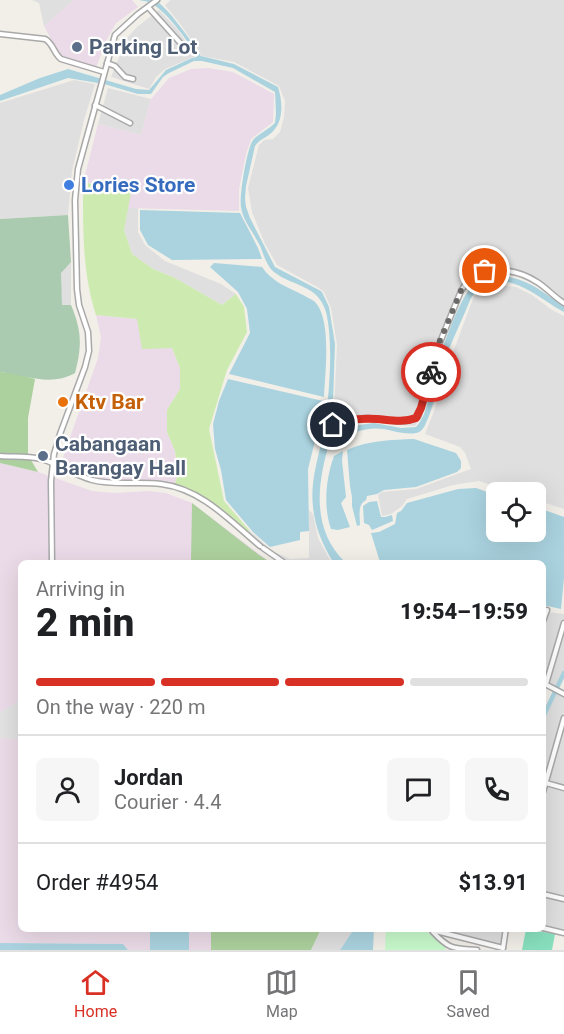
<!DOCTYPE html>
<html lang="en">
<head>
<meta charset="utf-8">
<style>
  body { margin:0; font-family:Roboto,sans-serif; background:#f6f6f6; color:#202124; height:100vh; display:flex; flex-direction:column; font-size:22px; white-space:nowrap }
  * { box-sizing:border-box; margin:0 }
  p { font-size:20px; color:#757577 }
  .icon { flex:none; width:33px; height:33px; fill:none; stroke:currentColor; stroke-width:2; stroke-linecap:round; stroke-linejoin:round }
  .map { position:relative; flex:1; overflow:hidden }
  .side { position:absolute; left:18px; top:560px; width:528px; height:372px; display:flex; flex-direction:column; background:#fff; border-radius:9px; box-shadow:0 6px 24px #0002 }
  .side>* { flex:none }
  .fabs { position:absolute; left:486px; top:482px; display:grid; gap:12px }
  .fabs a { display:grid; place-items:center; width:60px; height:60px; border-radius:9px; background:#fff; box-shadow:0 6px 24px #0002; font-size:30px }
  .pin { position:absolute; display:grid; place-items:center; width:51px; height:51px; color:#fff; margin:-26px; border:3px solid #fff; border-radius:50%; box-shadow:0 2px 6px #0007 }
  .courier { position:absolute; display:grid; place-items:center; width:60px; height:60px; margin:-30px; border:4px solid #d93025; border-radius:50%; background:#fff; color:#222; box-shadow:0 2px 8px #0007 }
  .summary em { font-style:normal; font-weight:800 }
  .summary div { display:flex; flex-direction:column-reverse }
  .summary { display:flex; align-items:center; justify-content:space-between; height:102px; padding:0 18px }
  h1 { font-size:39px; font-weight:800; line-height:45px }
  .bar { display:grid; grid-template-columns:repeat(4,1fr); gap:9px 6px; align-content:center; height:72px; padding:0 18px }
  .bar i { height:8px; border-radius:4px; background:#e0e0e0 }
  .bar .active { background:#d93025 }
  .bar p { grid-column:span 4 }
  .line { display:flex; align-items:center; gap:15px; padding:0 18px; border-top:2px solid #e0e0e0 }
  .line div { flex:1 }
  .round { display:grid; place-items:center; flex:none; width:63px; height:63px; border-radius:9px; background:#f6f6f6 }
  .menu { display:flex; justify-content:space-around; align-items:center; height:84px; border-top:2px solid #e0e0e0; background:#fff; font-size:16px; color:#757577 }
  .menu a { display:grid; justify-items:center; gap:3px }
  .menu .active { color:#d93025 }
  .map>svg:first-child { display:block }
  .residential { fill:#e0dfdf }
  .industrial { fill:#ebdbe8 }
  .grass { fill:#cdebb0 }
  .forest { fill:#add19e }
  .cemetery { fill:#aacbaf }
  .park { fill:#c8facc }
  .pitch { fill:#88e0be }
  .parking { fill:#e2e2e2 }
  .water { fill:#aad3df }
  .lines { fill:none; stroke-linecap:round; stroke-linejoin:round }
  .canal { stroke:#aad3df; stroke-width:4.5 }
  .minor-casing { stroke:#a9a9a9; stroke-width:7 }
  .minor { stroke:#fff; stroke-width:4 }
  .done { stroke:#6b6a68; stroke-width:6; stroke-dasharray:0 10.8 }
  .route { stroke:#d93025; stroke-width:8 }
  .service-dot { fill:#5c6f8a; stroke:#fff; stroke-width:2 }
  .shop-dot { fill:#3f7fe0; stroke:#fff; stroke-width:2 }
  .food-dot { fill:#e8710a; stroke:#fff; stroke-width:2 }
  .labels { text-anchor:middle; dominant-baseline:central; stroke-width:4.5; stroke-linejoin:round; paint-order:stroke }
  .service-label { font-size:21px; font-weight:bold; fill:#4e5e75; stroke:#fff; text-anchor:start }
  .shop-label { font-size:21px; font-weight:bold; fill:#366cbe; stroke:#fff; text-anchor:start }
  .food-label { font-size:21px; font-weight:bold; fill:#c56008; stroke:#fff; text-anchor:start }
</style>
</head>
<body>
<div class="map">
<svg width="564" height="950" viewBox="0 0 564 950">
  <rect width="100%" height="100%" fill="#f2efe9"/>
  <g class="residential">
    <path d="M32,0H74L44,26L39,3Z"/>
    <path d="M171,0H564V304L546,290L519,277L504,274L485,276L472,283L463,294L438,352L421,417L415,426L398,425L387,422H374L354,424L333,430L337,345L331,308L324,292L319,288L277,265L265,244L252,212L248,188L259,145L264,140L273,139L280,132L284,117L285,101L279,86L234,62L202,56L181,25L165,5Z"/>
    <path d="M159,10L177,29L196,56L165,69L156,77L149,89L111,77L127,38L137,27Z"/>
    <path d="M74,80L95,84L84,120L72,171L68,215L0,219V103Z"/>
    <path d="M108,88L151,99L141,135L98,124Z"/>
    <path d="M127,208H138V232L145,245L165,261L221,284L236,294L222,305L175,278L153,269L132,254L124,230Z"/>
    <path d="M71,262V305L62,306L60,273Z"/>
    <path d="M496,285L516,287L532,295L552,310L564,316V509L536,500V492H512L479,481L453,485L407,499L402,506L391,514L382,516L378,495L382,492L416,489L471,469L465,453L460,447L425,434L436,406L449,363L474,296L481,290Z"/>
    <path d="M309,510L313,514L318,538L331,562H281L263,552L247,538L249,530L272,551L290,559L309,558Z"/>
    <path d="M548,612L564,614V619L561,632L547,678L543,677V629Z"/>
    <path d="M564,628V671L557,688L547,683Z"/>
    <path d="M556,693L564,697V712L556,735L543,784V720Z"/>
    <path d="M564,725V785L547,781Z"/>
    <path d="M547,784L564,789V897L543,892V799Z"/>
    <path d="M543,896L564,901V932L543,927Z"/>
    <path d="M321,929H354L340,950H311Z"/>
    <path d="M433,929H504L500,946Z"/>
  </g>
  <g class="industrial">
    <path d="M74,0H132L138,7L116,23L107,39L95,70L61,58L44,26Z"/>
    <path d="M208,68L233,72L274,94L273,122L251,139L246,154L239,189V211L127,208L131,187L83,183L98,124L141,135L151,99L169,78L191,69Z"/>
    <path d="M96,315L137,319L172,348L180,368V389L167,410V432L175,451L178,473L174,487L158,482L142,481L117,484L99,483L59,469L98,358L101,337Z"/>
    <path d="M0,463L38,472L92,491L115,493L149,491L166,493L192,503L270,562H21V928L211,929V950H128L123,944L0,943Z"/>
  </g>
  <path class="grass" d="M83,183L132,187L124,230L132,254L153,269L175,278L222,305L236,294L244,307L247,332L227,370L209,429L224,501L249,530L247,538L205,500L174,487L178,473L175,451L167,432V410L180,389V368L172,348L142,349L137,319L96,315C82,272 83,228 83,183Z"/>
  <g class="forest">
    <path d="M0,372L18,374L35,379L28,418V455L38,472L0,463Z"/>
    <path d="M192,503L259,555L270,562H191Z"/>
    <path d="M211,929V928L321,929L311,950H211Z"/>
  </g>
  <path class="cemetery" d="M68,215L71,262L61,273L62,305H71C82,331 82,346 75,373C51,387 26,375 0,372V219Z"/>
  <path class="park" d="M386,929H424L446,948L445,950H385Z"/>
  <path class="pitch" d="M526,929L555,934L552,950H522Z"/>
  <path class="parking" d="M21,700L20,740L0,738V712Z"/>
  <g class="water">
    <path d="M139,0C143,0 150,0 154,0C166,4 194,45 201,56L234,64L278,87C283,103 284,123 270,134C265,138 259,140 255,146L246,186L245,198L246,207L250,218L275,267L319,290L322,292L329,307L335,344L332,432L359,425L374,423L401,428L416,427C427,416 429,394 433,380C438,358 458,301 472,286C484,274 506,275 520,280C537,286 550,297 564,306V312C536,297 498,259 471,298C462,320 452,340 444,362C438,380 436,398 429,416C426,422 424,432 416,433C405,435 395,431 384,429C366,426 347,435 330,441C317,483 311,529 345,562H333C323,545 315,528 313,507C310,482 318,459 323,435C329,402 334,344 326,312C318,284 293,287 274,272C267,266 264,256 261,248C255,234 243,222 241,207C239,196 247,148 253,140C257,135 269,129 275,123L276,113L275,92L233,68L202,61H194L169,73L163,77L151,94H138L104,84L68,78L0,101V95L40,78L68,69L136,89L149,90L166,70L192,58L197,57C189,42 165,9 149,2C146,1 142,1 139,0Z"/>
    <path d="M140,210L240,213L258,248L262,259L172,260L148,245L140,230Z"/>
    <path d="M214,263L262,267C272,282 287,287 303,295C306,297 312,299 315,302C332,320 325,373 324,397L229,374L250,333L247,309L238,292L210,267Z"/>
    <path d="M228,379L323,401L320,421L308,469L309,531L300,532V540L270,547L253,532L226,500L221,470L215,449L213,424L219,401Z"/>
    <path d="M414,439L456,453L461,461V468L457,472L416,487L384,490L377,494L367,496L366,500C357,505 360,516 360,525L357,526L352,506V497L350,486L347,450C368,440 392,440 414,439Z"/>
    <path d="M343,451L342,461L346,497L341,503L350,527L338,530L331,529C323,506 326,478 334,456Z"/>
    <path d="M476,488L496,495V531H536V507L564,517V578L561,609L543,605V562H380L371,533L379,532L395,524L397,513L401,511L407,503L458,489Z"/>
    <path d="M377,501L381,517H385L392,515L393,521L372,530L369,525L364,523L363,506L369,502Z"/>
    <rect x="150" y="929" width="39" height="21"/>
    <path d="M354,929H374L373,950H340Z"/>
    <path d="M0,943L123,944L128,950H0Z"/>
  </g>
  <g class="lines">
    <path class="canal" d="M543,717L564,673"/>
    <defs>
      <g id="minor">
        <path d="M148,7L184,47"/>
        <path d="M0,34L45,39C53,43 54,54 61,59L104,72"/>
        <path d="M107,63L115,66L125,77L133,79"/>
        <path d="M95,105L130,123"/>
        <path d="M333,425C344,421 354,419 366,418C382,418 403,426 418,417L421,408L438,347L461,291C476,263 514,267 537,282C547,288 554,297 564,303"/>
        <path d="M0,456C13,457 28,456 41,459C59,464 74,475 92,480C115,486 138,481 161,484C202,489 230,521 260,546"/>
        <path d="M263,548L283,562"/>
        <path d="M52,562L51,481L54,454L60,434L85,367L89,351L88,332L79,305L77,289L75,200L78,169L115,35L138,14L157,0"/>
        <path d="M543,621L547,610"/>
        <path d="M543,683L564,694"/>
        <path d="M546,684L564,623"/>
        <path d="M546,783L564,788"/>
        <path d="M543,792L564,718"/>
        <path d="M543,894L564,899"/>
        <path d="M543,928L564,933"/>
        <path d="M432,930L503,948"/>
        <path d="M433,932C450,950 453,948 477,950"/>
        <path d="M503,948L506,928"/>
      </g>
    </defs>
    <use href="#minor" class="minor-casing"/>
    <use href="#minor" class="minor"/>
  </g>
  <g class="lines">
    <path class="done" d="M431,372L439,343L463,286L472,277L485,271"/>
    <path class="route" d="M333,425C347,419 361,418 377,419C390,420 403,423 416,418L421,408L431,372"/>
  </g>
  <g class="service-dot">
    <circle cx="77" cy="47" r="6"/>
    <circle cx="43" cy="456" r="6"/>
  </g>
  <circle class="shop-dot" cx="69" cy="185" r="6"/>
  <circle class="food-dot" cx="63" cy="402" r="6"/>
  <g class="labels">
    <g class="service-label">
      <text x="89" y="47">Parking Lot</text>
      <text x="55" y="444">Cabangaan<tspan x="55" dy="24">Barangay Hall</tspan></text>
    </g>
    <g class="shop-label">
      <text x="81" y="185">Lories Store</text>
    </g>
    <g class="food-label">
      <text x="75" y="402">Ktv Bar</text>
    </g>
  </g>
</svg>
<div class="fabs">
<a><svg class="icon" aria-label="locate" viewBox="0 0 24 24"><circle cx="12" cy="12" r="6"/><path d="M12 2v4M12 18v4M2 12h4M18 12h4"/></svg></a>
</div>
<div class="pin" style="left:485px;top:271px;background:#ea580c"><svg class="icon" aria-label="bag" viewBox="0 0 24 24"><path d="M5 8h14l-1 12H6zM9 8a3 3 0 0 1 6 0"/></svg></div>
<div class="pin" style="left:333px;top:425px;background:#1f2937"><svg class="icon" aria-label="home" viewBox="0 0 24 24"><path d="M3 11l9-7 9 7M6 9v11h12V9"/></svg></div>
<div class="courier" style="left:431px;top:372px"><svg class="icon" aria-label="bike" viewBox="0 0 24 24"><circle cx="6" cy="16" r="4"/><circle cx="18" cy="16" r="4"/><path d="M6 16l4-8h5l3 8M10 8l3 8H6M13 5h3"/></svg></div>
<section class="side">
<div class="summary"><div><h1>2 min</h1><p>Arriving in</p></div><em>19:54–19:59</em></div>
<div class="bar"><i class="active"></i><i class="active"></i><i class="active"></i><i></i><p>On the way · 220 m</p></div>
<div class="line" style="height:108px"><a class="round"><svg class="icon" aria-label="person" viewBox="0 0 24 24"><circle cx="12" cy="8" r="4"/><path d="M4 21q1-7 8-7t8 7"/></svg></a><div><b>Jordan</b><p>Courier · 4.4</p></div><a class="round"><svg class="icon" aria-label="chat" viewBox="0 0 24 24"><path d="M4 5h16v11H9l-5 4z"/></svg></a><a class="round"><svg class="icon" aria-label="phone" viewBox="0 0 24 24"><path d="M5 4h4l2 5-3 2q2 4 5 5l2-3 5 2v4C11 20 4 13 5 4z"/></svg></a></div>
<div class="line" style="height:78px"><div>Order #4954</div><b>$13.91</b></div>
</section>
</div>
<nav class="menu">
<a class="active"><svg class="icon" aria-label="home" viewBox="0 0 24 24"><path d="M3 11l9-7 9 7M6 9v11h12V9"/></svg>Home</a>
<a><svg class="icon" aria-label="map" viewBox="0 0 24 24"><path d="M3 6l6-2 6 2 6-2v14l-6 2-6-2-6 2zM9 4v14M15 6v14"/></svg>Map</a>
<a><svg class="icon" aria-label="saved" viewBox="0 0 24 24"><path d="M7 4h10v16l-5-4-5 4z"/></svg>Saved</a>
</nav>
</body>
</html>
